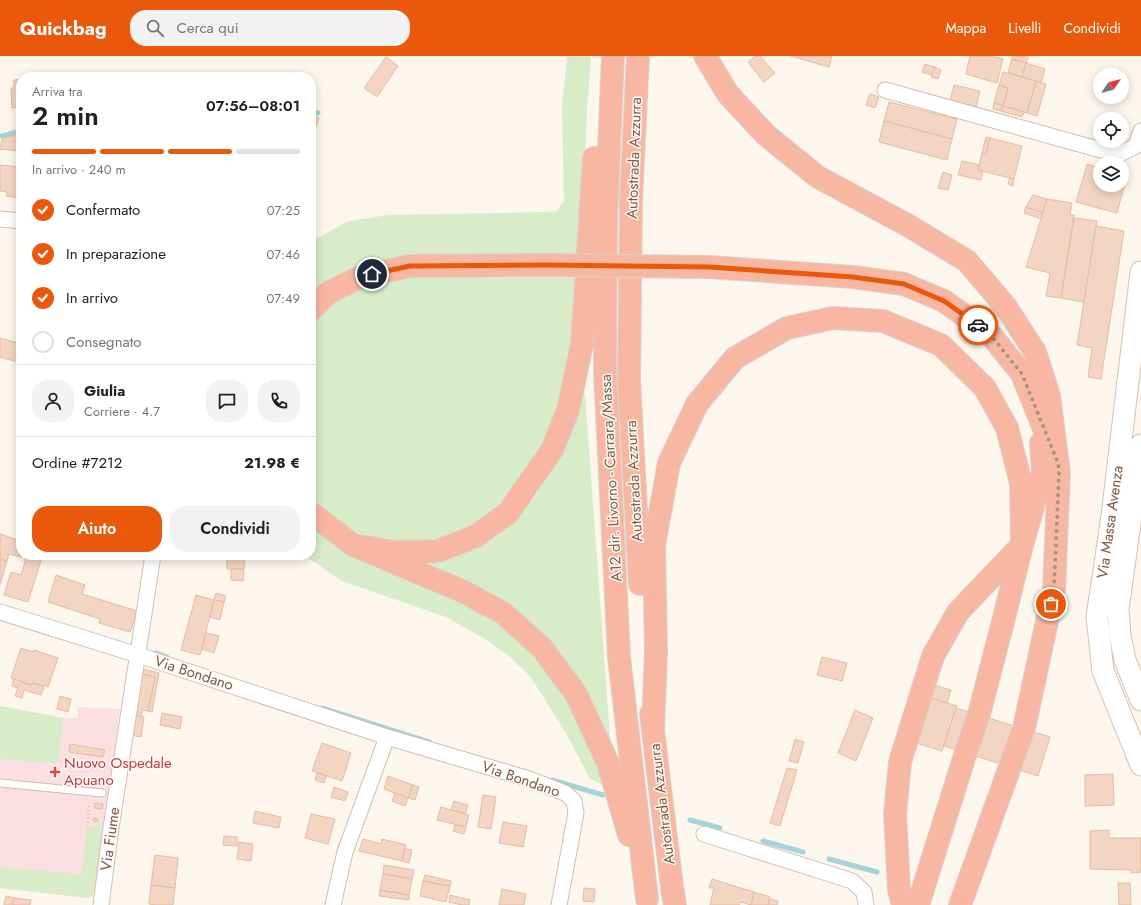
<!DOCTYPE html>
<html lang="it">
<head>
<meta charset="utf-8">
<style>
  body { margin:0; font-family:Jost,sans-serif; background:#f2f2f2; color:#202124; height:100vh; display:flex; flex-direction:column; font-size:15px; white-space:nowrap }
  * { box-sizing:border-box; margin:0 }
  p { font-size:13px; color:#757577 }
  .icon { flex:none; width:22px; height:22px; fill:none; stroke:currentColor; stroke-width:2; stroke-linecap:round; stroke-linejoin:round }
  .map { position:relative; flex:1; overflow:hidden }
  .details { position:absolute; left:16px; top:16px; width:300px; height:488px; display:flex; flex-direction:column; background:#fff; border-radius:16px; box-shadow:0 2px 10px #0003 }
  .details>* { flex:none }
  .needle { width:26px; rotate:55deg }
  .tools { position:absolute; left:1093px; top:12px; display:grid; gap:8px }
  .tools a { display:grid; place-items:center; width:36px; height:36px; border-radius:50%; background:#fff; box-shadow:0 2px 10px #0003; font-size:20px }
  .pin { position:absolute; display:grid; place-items:center; width:34px; height:34px; color:#fff; margin:-17px; border:2px solid #fff; border-radius:50%; box-shadow:0 1px 4px #0007 }
  .courier { position:absolute; display:grid; place-items:center; width:40px; height:40px; margin:-20px; border:3px solid #ea580c; border-radius:50%; background:#fff; color:#222; box-shadow:0 1px 5px #0007 }
  .overview em { font-style:normal; font-weight:600 }
  .overview div { display:flex; flex-direction:column-reverse }
  .overview { display:flex; align-items:center; justify-content:space-between; height:68px; padding:0 16px }
  h1 { font-size:26px; font-weight:600; line-height:30px }
  .bar { display:grid; grid-template-columns:repeat(4,1fr); gap:6px 4px; align-content:center; height:48px; padding:0 16px }
  .bar i { height:5px; border-radius:3px; background:#e0e0e0 }
  .bar .on { background:#ea580c }
  .bar p { grid-column:span 4 }
  .line { display:flex; align-items:center; gap:10px; padding:0 16px; border-top:1px solid #e0e0e0 }
  .line div { flex:1 }
  .round { display:grid; place-items:center; flex:none; width:42px; height:42px; border-radius:16px; background:#f2f2f2 }
  ol { padding:0 16px; list-style:none }
  li { display:flex; align-items:center; gap:12px; height:44px }
  li p { margin-inline-start:auto }
  li .icon { padding:4px; border-radius:50%; background:#ea580c; color:#fff; stroke-width:4 }
  li:last-child { color:#757577 }
  li i { width:22px; height:22px; border:2px solid #e0e0e0; border-radius:50% }
  .button { display:flex; gap:8px; margin-top:auto; padding:8px 16px }
  .button a { flex:1; height:46px; border-radius:16px; background:#ea580c; color:#fff; font-size:16px; font-weight:600; line-height:46px; text-align:center }
  .button a+a { background:#f2f2f2; color:#202124 }
  header { display:flex; align-items:center; gap:24px; box-sizing:border-box; height:56px; padding:0 20px; background:#ea580c; color:#fff }
  header strong { font-size:19px }
  nav { display:flex; gap:22px; margin-inline-start:auto; font-size:14px }
  .search { width:280px; height:36px; background:#f2f2f2; display:flex; align-items:center; gap:10px; box-sizing:border-box; padding:0 14px; border-radius:16px; color:#757577; font-size:15px }
  .map>svg:first-child { display:block }
  .medical { fill:#fbdfe3 }
  .green { fill:#d8ecc9 }
  .lines { fill:none; stroke-linecap:round; stroke-linejoin:round }
  .stream { stroke:#a5d3da; stroke-width:5 }
  .building { fill:#f3d5c3; stroke:#e6bba3 }
  .service-casing { stroke:#d1beb0; stroke-width:9 }
  .minor-casing { stroke:#d1beb0; stroke-width:17 }
  .secondary-casing { stroke:#d6c0b0; stroke-width:23 }
  .motorway-casing { stroke:#dad1cd; stroke-width:24 }
  .path { stroke:#d9b8a5; stroke-width:2.5; stroke-dasharray:1 3; stroke-linecap:butt }
  .service { stroke:#fff; stroke-width:7 }
  .minor { stroke:#fff; stroke-width:15 }
  .secondary { stroke:#fff; stroke-width:21 }
  .motorway { stroke:#f7b7a3; stroke-width:22 }
  .motorway-bridge-casing { stroke:#dad1cd; stroke-width:24; stroke-linecap:butt }
  .motorway-bridge { stroke:#f7b7a3; stroke-width:22 }
  .done { stroke:#a89285; stroke-width:4; stroke-dasharray:0 7.2 }
  .route { stroke:#ea580c; stroke-width:5 }
  .health-dot { fill:#e0444e; stroke:#fffaf3; stroke-width:1.5 }
  .labels { text-anchor:middle; dominant-baseline:central; stroke-width:3; stroke-linejoin:round; paint-order:stroke }
  .street-label { font-size:15px; fill:#7a5c4d; stroke:#fffaf3 }
  .health-label { font-size:15px; fill:#be3a42; stroke:#fffaf3; text-anchor:start }
</style>
</head>
<body>
<header>
<strong>Quickbag</strong>
<div class="search"><svg class="icon" aria-label="search" viewBox="0 0 24 24"><circle cx="10" cy="10" r="6"/><path d="M15 15l6 6"/></svg>Cerca qui</div>
<nav><a>Mappa</a><a>Livelli</a><a>Condividi</a></nav>
</header>
<div class="map">
<svg width="1141" height="849" viewBox="0 0 1141 849">
  <rect width="100%" height="100%" fill="#fdf6ec"/>
  <path class="medical" d="M0,650L64,662H78V651L120,653L95,836L92,840L88,842L0,832Z"/>
  <g class="green">
    <path d="M567,0H591L587,53L582,198L403,200L368,208L340,218L311,238V186L348,165L389,159L545,156L557,155L564,145L562,51Z"/>
    <path d="M511,218L578,221L574,299L543,398L520,434L468,476L436,488L373,484L335,466L311,445V266L326,250L351,233L408,219Z"/>
    <path d="M583,336L585,338L610,681L607,684L559,604L416,508L513,465L537,438L560,397Z"/>
    <path d="M311,471L338,490L435,531L502,569L529,593L578,656L607,731L590,723L566,677L530,620L509,600L485,583L446,561L342,525L304,499H311Z"/>
    <path d="M0,650L64,662L57,708L0,703Z"/>
    <path d="M87,769L103,770L95,836L92,840L88,842L0,832V811L82,818Z"/>
  </g>
  <g class="lines">
    <g class="stream">
      <path d="M311,56L318,57"/>
      <path d="M2,80L21,75"/>
      <path d="M156,597L167,601"/>
      <path d="M322,652L429,686"/>
      <path d="M552,724L603,739"/>
      <path d="M690,764L720,772"/>
      <path d="M763,785L803,796"/>
      <path d="M829,803L877,816"/>
    </g>
  </g>
  <g class="building">
    <path d="M756,0H760L775,17L764,26L748,6Z"/>
    <path d="M791,0H832L829,11Z"/>
    <path d="M970,0H991L1003,3L997,27L966,18Z"/>
    <path d="M1013,0L1028,1L1026,7L1012,3Z"/>
    <path d="M386,1L398,10L377,41L364,32Z"/>
    <path d="M1012,3L1026,7L1022,21L1008,17Z"/>
    <path d="M1026,7L1045,13L1041,27L1022,21Z"/>
    <path d="M925,8L935,11L932,19L922,16Z"/>
    <path d="M935,11L941,14L938,23L931,21Z"/>
    <path d="M1003,16L1036,25L1027,57L1003,50L1008,32L999,29Z"/>
    <path d="M21,23V51L12,52L11,32H14V24Z"/>
    <path d="M1036,25L1046,28L1037,60L1027,57Z"/>
    <path d="M954,29L980,35L976,52L950,45Z"/>
    <path d="M999,29L1008,32L1003,50L994,47Z"/>
    <path d="M870,38L879,41L875,52L866,49Z"/>
    <path d="M889,46L957,63L952,83L884,65Z"/>
    <path d="M994,47L1003,50L1001,55L993,53Z"/>
    <path d="M1003,50L1024,56L1022,61L1001,55Z"/>
    <path d="M311,60L319,62L314,77L311,76Z"/>
    <path d="M1100,61L1109,63H1100V81L1095,80Z"/>
    <path d="M884,65L952,83L947,104L879,86Z"/>
    <path d="M21,77L20,95L0,93L2,83Z"/>
    <path d="M986,81L990,82L986,98L982,97Z"/>
    <path d="M990,82L1022,90L1014,123L978,114L982,97L986,98Z"/>
    <path d="M962,105L979,109L978,114L983,115L981,124L958,119Z"/>
    <path d="M1087,108L1100,112V129H1122V118L1127,120L1117,157L1076,146Z"/>
    <path d="M0,109L21,111V142L6,140L7,136L0,135Z"/>
    <path d="M943,116L952,119L948,134L938,132Z"/>
    <path d="M1010,122L1014,123L1013,130L1008,128Z"/>
    <path d="M1033,139L1047,143L1043,157L1026,151Z"/>
    <path d="M1047,143L1072,147L1070,159H1074L1061,242L1046,240L1050,217L1026,211Z"/>
    <path d="M1026,151L1043,157L1041,163L1024,157Z"/>
    <path d="M1074,162L1097,165L1084,246L1061,242Z"/>
    <path d="M1096,170L1124,175L1101,323L1088,321L1092,292L1077,289Z"/>
    <path d="M0,282L21,288V307L0,301Z"/>
    <path d="M0,478L21,485V501L9,498L7,505L0,503Z"/>
    <path d="M27,499H37L42,501L28,546L4,539L11,516L21,519Z"/>
    <path d="M227,500L245,501L244,513H227Z"/>
    <path d="M0,503L7,505L0,529Z"/>
    <path d="M231,513H244L243,525L231,524Z"/>
    <path d="M56,519L85,529L82,538L137,555L130,576L99,567L100,563L48,546Z"/>
    <path d="M216,537L226,540L224,546L214,544Z"/>
    <path d="M196,539L214,544L200,599L181,594Z"/>
    <path d="M214,544L224,546L220,564L210,561Z"/>
    <path d="M206,577L219,580L214,597L202,593Z"/>
    <path d="M21,592L33,596L34,594L58,602L48,631L44,629L43,631L32,627L31,629L11,622Z"/>
    <path d="M822,601L847,607L842,625L817,619Z"/>
    <path d="M143,613L159,617L152,656L148,655L155,621L142,618Z"/>
    <path d="M142,618L155,621L148,655L142,654L141,661L134,659Z"/>
    <path d="M14,623L31,629L32,627L44,631L41,639L24,634L22,642L15,640L18,632L12,630Z"/>
    <path d="M931,628L951,634L947,647L927,641Z"/>
    <path d="M60,640L71,643L68,656L57,653Z"/>
    <path d="M927,641L957,650L942,695L913,686Z"/>
    <path d="M956,652L1050,681L1038,720L944,690Z"/>
    <path d="M855,654L873,662L856,705L838,697Z"/>
    <path d="M162,657L182,661L180,673L160,669Z"/>
    <path d="M134,659L144,661L141,681L130,679Z"/>
    <path d="M795,683L804,686L798,707L789,705Z"/>
    <path d="M322,687L351,697L342,725L312,715Z"/>
    <path d="M70,688L105,694L103,701L69,696Z"/>
    <path d="M787,712L797,714L780,770L770,767Z"/>
    <path d="M317,717L326,720L324,727L315,724Z"/>
    <path d="M1113,718L1114,749L1085,750V719Z"/>
    <path d="M388,720L413,729L408,742L384,733Z"/>
    <path d="M413,729L419,731L415,744L408,742Z"/>
    <path d="M334,731L348,736L345,745L331,741Z"/>
    <path d="M395,737L408,742L405,750L392,745Z"/>
    <path d="M483,739L496,741L491,773L478,771Z"/>
    <path d="M454,745L468,749L465,758L451,754Z"/>
    <path d="M95,747L103,748L102,753L94,752Z"/>
    <path d="M441,751L469,759L466,771L437,764Z"/>
    <path d="M255,755L281,761L279,772L253,767Z"/>
    <path d="M311,758L335,763L328,788L305,782Z"/>
    <path d="M93,762L98,763V766L93,765Z"/>
    <path d="M503,766L527,770L523,791L499,787Z"/>
    <path d="M455,769L466,771L464,778L453,775Z"/>
    <path d="M1109,774V782H1141V816L1131,817V814L1090,813V775Z"/>
    <path d="M224,780L237,781V790L223,789Z"/>
    <path d="M363,783L381,788L382,783L406,789L402,805L359,795Z"/>
    <path d="M239,786L253,788L251,805L237,803Z"/>
    <path d="M405,793L412,794L409,807L402,805Z"/>
    <path d="M155,799L178,802L175,832L151,829Z"/>
    <path d="M384,809L414,814L412,823L383,818Z"/>
    <path d="M383,818L412,823L409,839L380,834Z"/>
    <path d="M425,819L451,825L450,830L423,825Z"/>
    <path d="M712,823L754,836L751,849L740,846L739,849H710L714,832H709Z"/>
    <path d="M423,825L450,830L446,846L420,840Z"/>
    <path d="M1118,827H1130L1131,849H1119Z"/>
    <path d="M151,829L175,832L173,849H156L149,848Z"/>
    <path d="M584,832L595,833L594,846L583,845Z"/>
    <path d="M502,833L526,838L524,849H499Z"/>
    <path d="M380,834L409,839V844L379,840Z"/>
    <path d="M754,836L770,841L768,849H751Z"/>
    <path d="M450,839L470,844L469,849H462L449,846Z"/>
    <path d="M6,840L14,842L13,849H4Z"/>
    <path d="M14,842L31,844L30,849H13Z"/>
    <path d="M770,843L778,845L777,849H768Z"/>
  </g>
  <g class="lines">
    <defs>
      <path id="service" d="M0,727L102,737"/>
      <g id="minor">
        <path d="M885,34L1101,94L1120,98L1136,90L1141,75"/>
        <path d="M0,163L21,165"/>
        <path d="M0,556L138,599L387,681L529,723L565,737L574,745L576,757L559,849"/>
        <path d="M704,778L852,825L864,836L866,849"/>
        <path d="M101,849L111,772L153,499"/>
        <path d="M333,849L345,796L387,681"/>
      </g>
      <g id="secondary">
        <path d="M1141,216L1112,460L1097,561L1103,615L1141,709"/>
        <path d="M1141,389L1118,553L1120,579L1125,604L1141,644"/>
      </g>
      <g id="motorway">
        <path d="M613,0L606,163L605,315L619,601L647,843"/>
        <path d="M638,0L631,143L629,324L640,528"/>
        <path d="M705,0L728,38L766,79L818,121L909,170L967,205L1006,251L1035,296L1049,340L1059,417L1054,533L1024,672L960,849"/>
        <path d="M709,211L853,221L904,228L944,245L990,278L1022,318L1046,378"/>
        <path d="M311,254L328,237L360,221L410,210L548,209"/>
        <path d="M311,457L353,489L462,535L503,557L542,592L576,638L608,707L629,779"/>
        <path d="M353,489L395,496L438,495L476,480L508,457L552,394L568,354L582,288L594,102"/>
        <path d="M651,658L672,831L675,849"/>
        <path d="M653,673L656,595L654,489L669,407L697,348L735,302L787,272L833,262L883,265L941,289L985,332L1007,372L1021,427L1022,489L958,556L933,600L900,706L895,758L899,834L903,849"/>
        <path d="M918,849L965,699L979,658L1004,562L1022,489L1043,416L1041,387"/>
      </g>
    </defs>
    <use href="#service" class="service-casing"/>
    <use href="#minor" class="minor-casing"/>
    <use href="#secondary" class="secondary-casing"/>
    <use href="#motorway" class="motorway-casing"/>
    <path class="path" d="M88,767L89,748"/>
    <use href="#service" class="service"/>
    <use href="#minor" class="minor"/>
    <use href="#secondary" class="secondary"/>
    <use href="#motorway" class="motorway"/>
    <defs>
      <path id="motorway-bridge" d="M548,209L709,211"/>
    </defs>
    <use href="#motorway-bridge" class="motorway-bridge-casing"/>
    <use href="#motorway-bridge" class="motorway-bridge"/>
  </g>
  <g class="lines">
    <path class="done" d="M978,269L990,278L1022,318L1058,407L1059,417L1054,533L1051,548"/>
    <path class="route" d="M372,218L410,210L548,209L709,211L853,221L904,228L944,245L978,269"/>
  </g>
  <path class="health-dot" d="M53 710h4v4h4v4h-4v4h-4v-4h-4v-4h4z"/>
  <g class="labels">
    <g class="street-label">
      <text transform="translate(634 102) rotate(-88)">Autostrada Azzurra</text>
      <text transform="translate(611 422) rotate(-93)">A12 dir. Livorno - Carrara/Massa</text>
      <text transform="translate(634 425) rotate(-93)">Autostrada Azzurra</text>
      <text transform="translate(1110 466) rotate(-82)">Via Massa Avenza</text>
      <text transform="translate(194 617) rotate(18)">Via Bondano</text>
      <text transform="translate(521 723) rotate(19)">Via Bondano</text>
      <text transform="translate(662 748) rotate(-97)">Autostrada Azzurra</text>
      <text transform="translate(110 783) rotate(-82)">Via Fiume</text>
    </g>
    <g class="health-label">
      <text x="64" y="707">Nuovo Ospedale<tspan x="64" dy="17">Apuano</tspan></text>
    </g>
  </g>
</svg>
<div class="tools">
<a><svg class="needle" viewBox="-14 -14 28 28"><path d="M0-13l5 13h-10z" fill="#e53935"/><path d="M0 13l5-13h-10z" fill="#757577"/></svg></a>
<a><svg class="icon" aria-label="locate" viewBox="0 0 24 24"><circle cx="12" cy="12" r="6"/><path d="M12 2v4M12 18v4M2 12h4M18 12h4"/></svg></a>
<a><svg class="icon" aria-label="layers" viewBox="0 0 24 24"><path d="M12 4l9 5-9 5-9-5zM3 14l9 5 9-5"/></svg></a>
</div>
<div class="pin" style="left:1051px;top:548px;background:#ea580c"><svg class="icon" aria-label="bag" viewBox="0 0 24 24"><path d="M5 8h14l-1 12H6zM9 8a3 3 0 0 1 6 0"/></svg></div>
<div class="pin" style="left:372px;top:218px;background:#1f2937"><svg class="icon" aria-label="home" viewBox="0 0 24 24"><path d="M3 11l9-7 9 7M6 9v11h12V9"/></svg></div>
<div class="courier" style="left:978px;top:269px"><svg class="icon" aria-label="car" viewBox="0 0 24 24"><path d="M5 17H2v-5l4-1 3-4h7l3 4 3 1v5h-3M9 17h6M6 11h13"/><circle cx="7" cy="17" r="2"/><circle cx="17" cy="17" r="2"/></svg></div>
<section class="details">
<div class="overview"><div><h1>2 min</h1><p>Arriva tra</p></div><em>07:56–08:01</em></div>
<div class="bar"><i class="on"></i><i class="on"></i><i class="on"></i><i></i><p>In arrivo · 240 m</p></div>
<ol>
<li><svg class="icon" aria-label="check" viewBox="0 0 24 24"><path d="M5 12l5 5 9-10"/></svg>Confermato<p>07:25</p></li>
<li><svg class="icon" aria-label="check" viewBox="0 0 24 24"><path d="M5 12l5 5 9-10"/></svg>In preparazione<p>07:46</p></li>
<li><svg class="icon" aria-label="check" viewBox="0 0 24 24"><path d="M5 12l5 5 9-10"/></svg>In arrivo<p>07:49</p></li>
<li><i></i>Consegnato</li>
</ol>
<div class="line" style="height:72px"><a class="round"><svg class="icon" aria-label="person" viewBox="0 0 24 24"><circle cx="12" cy="8" r="4"/><path d="M4 21q1-7 8-7t8 7"/></svg></a><div><b>Giulia</b><p>Corriere · 4.7</p></div><a class="round"><svg class="icon" aria-label="chat" viewBox="0 0 24 24"><path d="M4 5h16v11H9l-5 4z"/></svg></a><a class="round"><svg class="icon" aria-label="phone" viewBox="0 0 24 24"><path d="M5 4h4l2 5-3 2q2 4 5 5l2-3 5 2v4C11 20 4 13 5 4z"/></svg></a></div>
<div class="line" style="height:52px"><div>Ordine #7212</div><b>21.98 €</b></div>
<div class="button"><a>Aiuto</a><a>Condividi</a></div>
</section>
</div>
</body>
</html>
